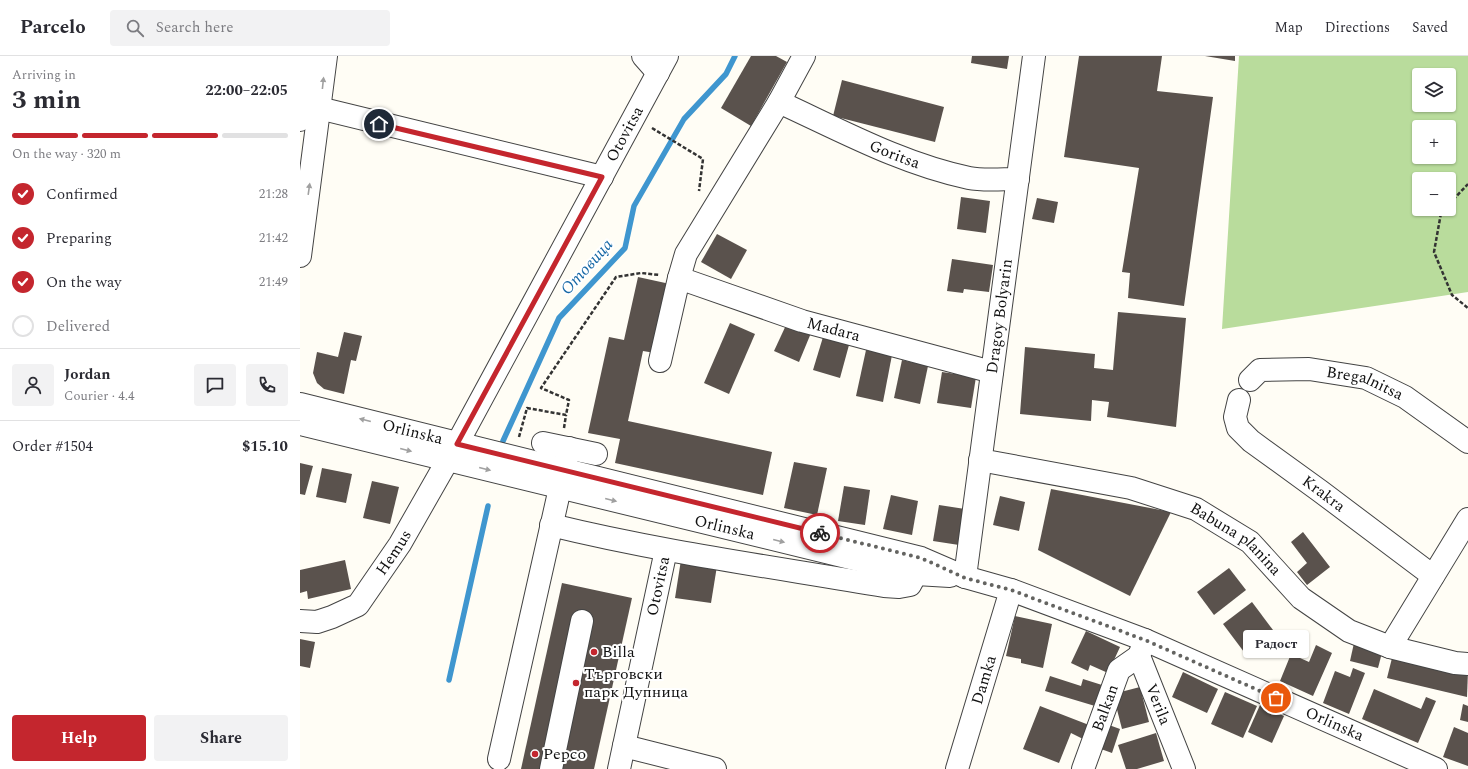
<!DOCTYPE html>
<html lang="en">
<head>
<meta charset="utf-8">
<style>
  body { margin:0; font-family:Spectral,serif; background:#f2f2f3; color:#2b2b33; height:100vh; display:flex; flex-direction:column; font-size:15px; white-space:nowrap }
  * { box-sizing:border-box; margin:0 }
  p { font-size:13px; color:#7c7c81 }
  .icon { flex:none; width:22px; height:22px; fill:none; stroke:currentColor; stroke-width:2; stroke-linecap:round; stroke-linejoin:round }
  .map { position:relative; flex:1; overflow:hidden }
  .details { display:flex; flex-direction:column; background:#fff; width:300px }
  .details>* { flex:none }
  .fabs { position:absolute; left:1112px; top:12px; display:grid; gap:8px }
  .fabs a { display:grid; place-items:center; width:44px; height:44px; border-radius:4px; background:#fff; box-shadow:0 1px 3px #0004; font-size:20px }
  .pin { position:absolute; display:grid; place-items:center; width:34px; height:34px; color:#fff; margin:-17px; border:2px solid #fff; border-radius:50%; box-shadow:0 1px 4px #0007 }
  .courier { position:absolute; display:grid; place-items:center; width:40px; height:40px; margin:-20px; border:3px solid #c4262e; border-radius:50%; background:#fff; color:#222; box-shadow:0 1px 5px #0007 }
  .bubble { position:absolute; height:28px; border-radius:4px; background:#fff; box-shadow:0 1px 3px #0004; font-size:13px; font-weight:700; line-height:28px; text-align:center }
  .overview em { font-style:normal; font-weight:700 }
  .overview div { display:flex; flex-direction:column-reverse }
  .overview { display:flex; align-items:center; justify-content:space-between; height:68px; padding:0 12px }
  h1 { font-size:26px; font-weight:700; line-height:30px }
  .bar { display:grid; grid-template-columns:repeat(4,1fr); gap:6px 4px; align-content:center; height:48px; padding:0 12px }
  .bar i { height:5px; border-radius:3px; background:#e1e1e2 }
  .bar .on { background:#c4262e }
  .bar p { grid-column:span 4 }
  .line { display:flex; align-items:center; gap:10px; padding:0 12px; border-top:1px solid #e1e1e2 }
  .line div { flex:1 }
  .round { display:grid; place-items:center; flex:none; width:42px; height:42px; border-radius:4px; background:#f2f2f3 }
  ol { padding:0 12px; list-style:none }
  li { display:flex; align-items:center; gap:12px; height:44px }
  li p { margin-inline-start:auto }
  li .icon { padding:4px; border-radius:50%; background:#c4262e; color:#fff; stroke-width:4 }
  li:last-child { color:#7c7c81 }
  li i { width:22px; height:22px; border:2px solid #e1e1e2; border-radius:50% }
  .cta { display:flex; gap:8px; margin-top:auto; padding:8px 12px }
  .cta a { flex:1; height:46px; border-radius:4px; background:#c4262e; color:#fff; font-size:16px; font-weight:700; line-height:46px; text-align:center }
  .cta a+a { background:#f2f2f3; color:#2b2b33 }
  header { display:flex; align-items:center; gap:24px; box-sizing:border-box; height:56px; padding:0 20px; background:#fff; border-bottom:1px solid #e1e1e2 }
  header strong { font-size:19px }
  nav { display:flex; gap:22px; margin-inline-start:auto; font-size:14px }
  .search { width:280px; height:36px; background:#f2f2f3; display:flex; align-items:center; gap:10px; box-sizing:border-box; padding:0 14px; border-radius:4px; color:#7c7c81; font-size:15px }
  main { display:flex; flex:1; min-height:0 }
  .map>svg:first-child { display:block }
  .forest { fill:#b9dc9c; fill-rule:evenodd }
  .lines { fill:none; stroke-linecap:round; stroke-linejoin:round }
  .stream { stroke:#3f96cf; stroke-width:5.5 }
  .building { fill:#5a524d }
  .minor-casing { stroke:#444; stroke-width:24 }
  .path { stroke:#333; stroke-width:2.5; stroke-dasharray:4 2; stroke-linecap:butt }
  .minor { stroke:#fff; stroke-width:22 }
  .oneway { fill:#a0a0a0 }
  .done { stroke:#646461; stroke-width:4; stroke-dasharray:0 7.2 }
  .route { stroke:#c4262e; stroke-width:5 }
  .poi-dot { fill:#c4262e; stroke:#fff; stroke-width:1.5 }
  .labels { text-anchor:middle; dominant-baseline:central; stroke-width:4; stroke-linejoin:round; paint-order:stroke }
  .street-label { font-size:16px; fill:#111; stroke:#fff }
  .poi-label { font-size:16px; fill:#111; stroke:#fff; text-anchor:start }
  .water-label { font-size:17px; font-style:italic; fill:#1768a6; stroke:#fff }
</style>
</head>
<body>
<header>
<strong>Parcelo</strong>
<div class="search"><svg class="icon" aria-label="search" viewBox="0 0 24 24"><circle cx="10" cy="10" r="6"/><path d="M15 15l6 6"/></svg>Search here</div>
<nav><a>Map</a><a>Directions</a><a>Saved</a></nav>
</header>
<main>
<section class="details">
<div class="overview"><div><h1>3 min</h1><p>Arriving in</p></div><em>22:00–22:05</em></div>
<div class="bar"><i class="on"></i><i class="on"></i><i class="on"></i><i></i><p>On the way · 320 m</p></div>
<ol>
<li><svg class="icon" aria-label="check" viewBox="0 0 24 24"><path d="M5 12l5 5 9-10"/></svg>Confirmed<p>21:28</p></li>
<li><svg class="icon" aria-label="check" viewBox="0 0 24 24"><path d="M5 12l5 5 9-10"/></svg>Preparing<p>21:42</p></li>
<li><svg class="icon" aria-label="check" viewBox="0 0 24 24"><path d="M5 12l5 5 9-10"/></svg>On the way<p>21:49</p></li>
<li><i></i>Delivered</li>
</ol>
<div class="line" style="height:72px"><a class="round"><svg class="icon" aria-label="person" viewBox="0 0 24 24"><circle cx="12" cy="8" r="4"/><path d="M4 21q1-7 8-7t8 7"/></svg></a><div><b>Jordan</b><p>Courier · 4.4</p></div><a class="round"><svg class="icon" aria-label="chat" viewBox="0 0 24 24"><path d="M4 5h16v11H9l-5 4z"/></svg></a><a class="round"><svg class="icon" aria-label="phone" viewBox="0 0 24 24"><path d="M5 4h4l2 5-3 2q2 4 5 5l2-3 5 2v4C11 20 4 13 5 4z"/></svg></a></div>
<div class="line" style="height:52px"><div>Order #1504</div><b>$15.10</b></div>
<div class="cta"><a>Help</a><a>Share</a></div>
</section>
<div class="map">
<svg width="1168" height="713" viewBox="0 0 1168 713">
  <rect width="100%" height="100%" fill="#fffdf5"/>
  <path class="forest" d="M939,0H1168V236L922,273ZM1119,19H1149V49H1119ZM1119,71H1149V101H1119ZM1119,123H1149V153H1119Z"/>
  <g class="lines">
    <g class="stream">
      <path d="M203,385L259,262L325,192L334,150L384,63L426,18L435,0"/>
      <path d="M149,624L188,450"/>
    </g>
  </g>
  <g class="building">
    <path d="M451,0H476L487,6L451,70L421,52Z"/>
    <path d="M672,0H709L707,13L671,7Z"/>
    <path d="M779,0H862L857,35L913,41L884,250L828,242L830,217L822,216L839,112L764,101Z"/>
    <path d="M905,0H935V5Z"/>
    <path d="M542,24L644,51L635,86L533,60Z"/>
    <path d="M661,141L690,145L686,177L657,173Z"/>
    <path d="M737,142L758,146L754,167L732,163Z"/>
    <path d="M417,178L447,194L431,223L401,206Z"/>
    <path d="M652,203L693,209L689,236L664,233L663,237L647,235Z"/>
    <path d="M338,221L370,228L355,297L343,295L328,365L472,396L463,439L315,407L320,383L288,377L309,281L324,284Z"/>
    <path d="M818,256L886,262L876,371L807,361L809,346L792,344L791,365L720,358L725,291L795,298L794,312L813,314Z"/>
    <path d="M430,267L455,278L429,338L404,327Z"/>
    <path d="M487,267L511,277L499,306L474,295Z"/>
    <path d="M44,276L62,280L56,305L51,304L44,338L24,333L17,327L13,317L17,296L38,301Z"/>
    <path d="M523,281L549,289L540,322L513,314Z"/>
    <path d="M566,294L592,299L583,346L556,340Z"/>
    <path d="M602,304L628,310L620,348L594,342Z"/>
    <path d="M642,316L676,321L671,352L637,347Z"/>
    <path d="M494,406L527,412L517,459L484,452Z"/>
    <path d="M0,407L13,410L5,439L0,438Z"/>
    <path d="M22,412L52,418L46,447L16,441Z"/>
    <path d="M72,425L99,431L90,468L63,462Z"/>
    <path d="M544,430L570,434L565,469L538,465Z"/>
    <path d="M751,433L871,456L830,540L738,494Z"/>
    <path d="M591,439L618,445L612,479L583,473Z"/>
    <path d="M700,440L725,446L719,475L693,469Z"/>
    <path d="M639,449L665,453L659,489L633,485Z"/>
    <path d="M1003,476L1030,511L1007,529L997,516L1007,507L991,486Z"/>
    <path d="M45,504L51,533L8,543L7,535L0,537V514Z"/>
    <path d="M381,504L417,510L411,547L375,542Z"/>
    <path d="M929,512L946,534L914,559L897,536Z"/>
    <path d="M262,527L332,542L294,713H221Z"/>
    <path d="M952,546L973,574L944,596L923,568Z"/>
    <path d="M715,560L752,568L743,612L721,607V603L706,600Z"/>
    <path d="M786,575L820,591L808,617L790,609L788,615L771,607Z"/>
    <path d="M0,583L15,586L10,612L0,610Z"/>
    <path d="M1054,587L1083,593L1078,612L1050,605Z"/>
    <path d="M1016,589L1032,597L1013,640L980,625L991,598L1009,606Z"/>
    <path d="M1092,602L1168,615L1167,641L1087,622Z"/>
    <path d="M1053,612L1065,617L1049,658L1023,647L1035,615L1050,621Z"/>
    <path d="M883,616L918,633L907,657L872,641Z"/>
    <path d="M750,620L781,630L783,623L802,629L795,650L745,635Z"/>
    <path d="M840,631L849,666L822,673L813,638Z"/>
    <path d="M1074,633L1121,653L1126,641L1136,645L1118,687L1062,663Z"/>
    <path d="M925,636L957,650L943,682L911,668Z"/>
    <path d="M1163,648L1168,650V666L1160,664Z"/>
    <path d="M960,649L984,660L972,687L948,676Z"/>
    <path d="M740,650L789,669L783,683L771,677L759,707L723,693Z"/>
    <path d="M809,669L820,673L812,697L801,693Z"/>
    <path d="M1154,671L1168,677V710L1143,701Z"/>
    <path d="M856,677L864,705L837,713H826L818,689Z"/>
  </g>
  <g class="lines">
    <defs>
      <g id="minor">
        <path d="M343,0L358,17"/>
        <path id="s1" d="M479,46C540,74 602,108 669,122C683,125 703,123 718,123"/>
        <path d="M2,48L302,121"/>
        <path d="M0,64L9,0"/>
        <path d="M0,200L26,0"/>
        <path id="s2" d="M379,222L502,265L692,316"/>
        <path d="M360,305L379,222L386,198L479,46L504,0"/>
        <path id="s3" d="M950,324L960,314L1009,313L1066,322L1105,341L1168,386"/>
        <path id="s4" d="M939,344L935,361L938,372L951,385L1020,435L1133,520"/>
        <path id="s5" d="M0,348L621,502L665,521L711,534L845,584L1136,713"/>
        <path id="s6" d="M0,368L616,518L650,520"/>
        <path d="M243,387L296,398"/>
        <path id="s7" d="M680,404L831,432L896,453L950,486L1001,542L1049,575L1090,591L1155,607L1168,608"/>
        <path d="M251,469C361,496 473,511 584,530L599,531L610,529L616,518L619,509"/>
        <path id="s8" d="M665,521L734,0"/>
        <path id="s9" d="M0,565L17,566L32,561L58,549L100,488L157,388L367,0"/>
        <path id="s10" d="M845,584L839,600L884,713"/>
        <path d="M1090,591L1168,463"/>
        <path d="M324,690L415,713"/>
        <path d="M199,703L269,392"/>
        <path d="M251,713L282,565"/>
        <path id="s11" d="M319,713L366,494"/>
        <path id="s12" d="M657,713L711,534"/>
        <path id="s13" d="M783,713L819,614L839,600"/>
      </g>
    </defs>
    <use href="#minor" class="minor-casing"/>
    <g class="path">
      <path d="M352,72L403,103L399,135"/>
      <path d="M1149,148L1168,128"/>
      <path d="M1145,153L1141,157L1134,196L1152,239L1168,252"/>
      <path d="M264,372L266,359"/>
      <path d="M219,381L227,352L266,359L269,344L241,332L316,221L341,217L360,219"/>
    </g>
    <use href="#minor" class="minor"/>
  </g>
  <defs><path id="oneway-solid" d="M-6-.8H1V-3.2L6.5 0L1 3.2V.8H-6Z"/></defs>
  <g class="oneway">
    <use href="#oneway-solid" transform="translate(23 27) rotate(-84)"/>
    <use href="#oneway-solid" transform="translate(9 133) rotate(-82)"/>
    <use href="#oneway-solid" transform="translate(65 364) rotate(-166)"/>
    <use href="#oneway-solid" transform="translate(106 394) rotate(14)"/>
    <use href="#oneway-solid" transform="translate(185 413) rotate(14)"/>
    <use href="#oneway-solid" transform="translate(311 444) rotate(14)"/>
    <use href="#oneway-solid" transform="translate(479 485) rotate(14)"/>
  </g>
  <g class="lines">
    <path class="done" d="M520,477L621,502L665,522L711,534L845,584L976,642"/>
    <path class="route" d="M79,68L302,121L157,388L520,477"/>
  </g>
  <g class="poi-dot">
    <circle cx="294" cy="596" r="4"/>
    <circle cx="276" cy="627" r="4"/>
    <circle cx="235" cy="698" r="4"/>
  </g>
  <g class="labels">
    <g class="street-label">
      <text stroke="none"><textPath href="#s9" startOffset="603">Otovitsa</textPath></text>
      <text stroke="none"><textPath href="#s1" startOffset="127">Goritsa</textPath></text>
      <text stroke="none"><textPath href="#s8" startOffset="263">Dragoy Bolyarin</textPath></text>
      <text stroke="none"><textPath href="#s2" startOffset="163">Madara</textPath></text>
      <text stroke="none"><textPath href="#s3" startOffset="121">Bregalnitsa</textPath></text>
      <text stroke="none"><textPath href="#s5" startOffset="116">Orlinska</textPath></text>
      <text stroke="none"><textPath href="#s4" startOffset="137">Krakra</textPath></text>
      <text stroke="none"><textPath href="#s6" startOffset="437">Orlinska</textPath></text>
      <text stroke="none"><textPath href="#s7" startOffset="272">Babuna planina</textPath></text>
      <text stroke="none"><textPath href="#s9" startOffset="125">Hemus</textPath></text>
      <text stroke="none"><textPath href="#s11" startOffset="187">Otovitsa</textPath></text>
      <text stroke="none"><textPath href="#s12" startOffset="93">Damka</textPath></text>
      <text stroke="none"><textPath href="#s10" startOffset="69">Verila</textPath></text>
      <text stroke="none"><textPath href="#s13" startOffset="65">Balkan</textPath></text>
      <text stroke="none"><textPath href="#s5" startOffset="1086">Orlinska</textPath></text>
    </g>
    <g class="poi-label">
      <text x="302" y="596">Billa</text>
      <text x="284" y="618">Търговски<tspan x="284" dy="18">парк Дупница</tspan></text>
      <text x="243" y="698">Pepco</text>
    </g>
    <g class="water-label">
      <text transform="translate(287 211) rotate(-48)">Отовица</text>
    </g>
  </g>
</svg>
<div class="fabs">
<a><svg class="icon" aria-label="layers" viewBox="0 0 24 24"><path d="M12 4l9 5-9 5-9-5zM3 14l9 5 9-5"/></svg></a>
<a>+</a>
<a>−</a>
</div>
<div class="pin" style="left:976px;top:642px;background:#ea580c"><svg class="icon" aria-label="bag" viewBox="0 0 24 24"><path d="M5 8h14l-1 12H6zM9 8a3 3 0 0 1 6 0"/></svg></div>
<div class="pin" style="left:79px;top:68px;background:#1f2937"><svg class="icon" aria-label="home" viewBox="0 0 24 24"><path d="M3 11l9-7 9 7M6 9v11h12V9"/></svg></div>
<div class="courier" style="left:520px;top:477px"><svg class="icon" aria-label="bike" viewBox="0 0 24 24"><circle cx="6" cy="16" r="4"/><circle cx="18" cy="16" r="4"/><path d="M6 16l4-8h5l3 8M10 8l3 8H6M13 5h3"/></svg></div>
<div class="bubble" style="left:943px;top:574px;width:66px">Радост</div>
</div>
</main>
</body>
</html>
